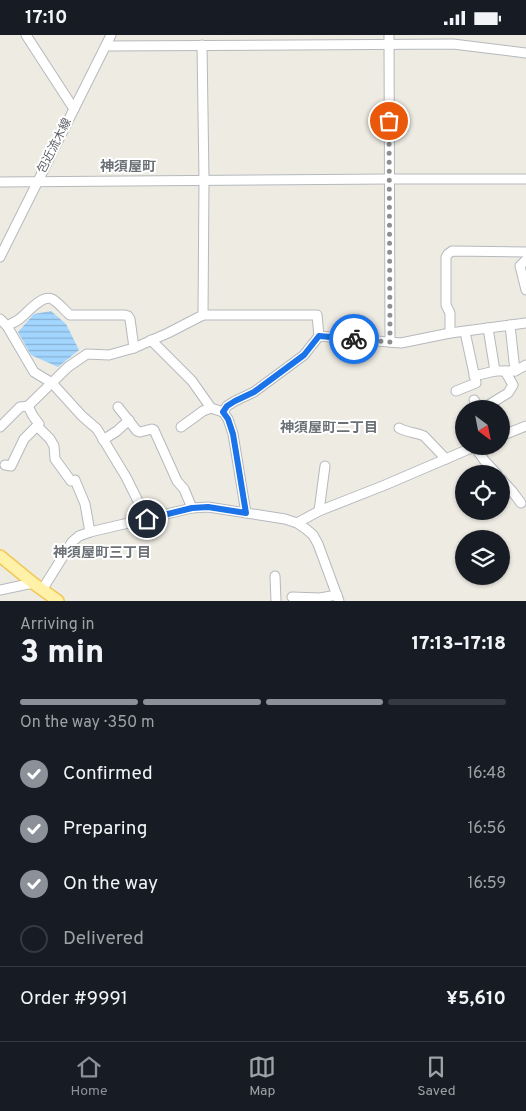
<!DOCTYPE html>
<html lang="en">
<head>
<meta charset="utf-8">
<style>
  body { margin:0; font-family:Overpass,"Noto Sans JP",sans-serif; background:#20242c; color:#f1f3f6; height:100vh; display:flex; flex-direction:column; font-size:19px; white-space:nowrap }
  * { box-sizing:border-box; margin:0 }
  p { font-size:16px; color:#9ea1a6 }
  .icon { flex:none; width:28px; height:28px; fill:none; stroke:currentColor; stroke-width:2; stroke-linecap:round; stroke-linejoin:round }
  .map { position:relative; height:566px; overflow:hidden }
  .sheet { display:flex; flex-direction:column; background:#171b24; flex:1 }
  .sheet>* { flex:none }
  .needle { width:32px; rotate:148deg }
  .buttons { position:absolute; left:455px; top:365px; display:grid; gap:10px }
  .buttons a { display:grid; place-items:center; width:55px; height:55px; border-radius:50%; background:#171b24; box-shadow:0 1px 4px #0004; font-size:25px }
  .pin { position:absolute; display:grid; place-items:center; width:42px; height:42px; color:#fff; margin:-21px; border:2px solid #fff; border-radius:50%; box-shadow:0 1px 5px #0007 }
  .courier { position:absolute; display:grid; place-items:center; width:50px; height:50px; margin:-25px; border:4px solid #1a73e8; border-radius:50%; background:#fff; color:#222; box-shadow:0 1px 6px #0007 }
  .head em { font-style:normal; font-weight:800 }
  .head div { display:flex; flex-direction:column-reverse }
  .head { display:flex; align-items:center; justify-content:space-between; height:85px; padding:0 20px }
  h1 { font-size:32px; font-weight:800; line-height:38px }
  .bar { display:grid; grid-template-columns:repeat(4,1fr); gap:8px 5px; align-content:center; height:60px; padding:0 20px }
  .bar i { height:6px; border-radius:4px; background:#363941 }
  .bar .on { background:#8c9099 }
  .bar p { grid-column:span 4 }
  .line { display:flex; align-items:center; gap:12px; padding:0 20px; border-top:1px solid #363941 }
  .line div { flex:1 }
  ol { padding:0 20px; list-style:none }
  li { display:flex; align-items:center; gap:15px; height:55px }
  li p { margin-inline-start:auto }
  li .icon { padding:5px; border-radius:50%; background:#8c9099; color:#fff; stroke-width:4 }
  li:last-child { color:#9ea1a6 }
  li i { width:28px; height:28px; border:2px solid #363941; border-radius:50% }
  .status { display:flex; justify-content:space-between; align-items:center; height:35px; padding:0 25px; background:#171b24; direction:ltr }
  .status svg { height:14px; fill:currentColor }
  .tab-bar { display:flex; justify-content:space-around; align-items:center; height:70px; border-top:1px solid #363941; background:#171b24; font-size:14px; color:#9ea1a6 }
  .tab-bar a { display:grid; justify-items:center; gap:2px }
  .tab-bar .on { color:#8c9099 }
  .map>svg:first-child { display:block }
  .water { fill:url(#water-rules) }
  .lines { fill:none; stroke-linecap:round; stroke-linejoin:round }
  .minor-casing { stroke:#b5b9bd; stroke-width:11 }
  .major-casing { stroke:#f2c757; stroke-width:14 }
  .minor { stroke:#fff; stroke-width:9 }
  .major { stroke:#fff1a7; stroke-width:11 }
  .done { stroke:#8e9090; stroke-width:5; stroke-dasharray:0 9 }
  .route { stroke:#1a73e8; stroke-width:6 }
  .labels { text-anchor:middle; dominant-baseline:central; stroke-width:4; stroke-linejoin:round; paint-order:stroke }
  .street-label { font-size:12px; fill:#5b5f64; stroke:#fff }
  .neighbourhood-label { font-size:14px; font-weight:bold; fill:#6c7176; stroke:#fff }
</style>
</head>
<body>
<div class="status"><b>17:10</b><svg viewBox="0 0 49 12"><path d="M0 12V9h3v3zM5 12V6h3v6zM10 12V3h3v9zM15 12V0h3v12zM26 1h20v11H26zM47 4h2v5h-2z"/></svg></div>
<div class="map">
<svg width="526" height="566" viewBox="0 0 526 566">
  <defs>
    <pattern id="water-rules" width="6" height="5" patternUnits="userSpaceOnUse" patternTransform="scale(1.25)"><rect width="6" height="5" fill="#a2d6ff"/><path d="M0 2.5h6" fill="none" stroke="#87b1d2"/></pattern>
  </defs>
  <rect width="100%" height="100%" fill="#eeebe3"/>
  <path class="water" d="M51,276L66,289L79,315L58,332L31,320L18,297L34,279Z"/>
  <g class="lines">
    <defs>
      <g id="minor">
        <path d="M26,0L74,74"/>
        <path d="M389,0L390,307"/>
        <path d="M202,10L204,145L203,280"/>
        <path d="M106,11L453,9L526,18"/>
        <path d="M0,147L389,144H525"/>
        <path d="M0,222L111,0"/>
        <path d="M526,225L520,231L526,255"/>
        <path d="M0,284L7,291L34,337L52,348L82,381L97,394L126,442L147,484"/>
        <path d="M510,290L515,336"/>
        <path d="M7,291C10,289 15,287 18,285C26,280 41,259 52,264C58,267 65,276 70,280H125L128,281L130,284L134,313"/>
        <path d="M488,293L495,336"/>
        <path d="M450,298V278L446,270V222L448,219L452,216L526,217"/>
        <path d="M151,305L192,346L211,373L223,377L228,384L233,399L246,478"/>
        <path d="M474,341L495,336H515L526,330"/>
        <path d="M456,356L476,348L465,297"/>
        <path d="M474,365L480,374"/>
        <path d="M118,372L137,396L140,397L152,394L154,395L177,446L184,454L192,473"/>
        <path d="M482,374L508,358L513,350L505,336"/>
        <path d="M223,377L227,371L235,366L254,357L304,320L319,301"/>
        <path d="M37,391L50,404L54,411L55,424L71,446L75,445L85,469L90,497"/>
        <path d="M0,392L20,372L28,371L68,332L87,319L109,320L134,313L168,298L203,280H317L319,301L401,308L450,298L526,288"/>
        <path d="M181,392L203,376L211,373"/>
        <path d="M399,393C408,398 415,397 424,401L446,424"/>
        <path d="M501,401L526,391"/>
        <path d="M103,405L117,396L129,385"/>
        <path d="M475,412L484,425L497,439"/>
        <path d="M5,430L11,431L24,404L39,389L33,381L28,371"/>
        <path d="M501,444L512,456L521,468"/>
        <path d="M319,476L325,431"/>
        <path d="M297,488L319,476L385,450L476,411"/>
        <path d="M275,541L276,566"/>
        <path d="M0,555L33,548"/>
        <path d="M42,555L72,507L79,501L90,497L192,473L208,472L285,484L297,488L306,494L313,500L318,509L339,566"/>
        <path d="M292,562L320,563L337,560"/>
      </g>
      <path id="major" d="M0,521L33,548L58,566"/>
    </defs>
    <use href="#minor" class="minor-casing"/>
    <use href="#major" class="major-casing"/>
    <use href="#minor" class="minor"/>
    <use href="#major" class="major"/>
  </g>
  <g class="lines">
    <path class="done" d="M354,304L390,307L389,86"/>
    <path class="route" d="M147,484L192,473L208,472L246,478L233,399L228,384L223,377L227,371L235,366L254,357L304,320L319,301L354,304"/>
  </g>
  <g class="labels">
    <g class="street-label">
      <text transform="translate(55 111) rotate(-63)">包近流木線</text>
    </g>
    <g class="neighbourhood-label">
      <text x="128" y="132">神須屋町</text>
      <text x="329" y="393">神須屋町二丁目</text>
      <text x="102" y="518">神須屋町三丁目</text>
    </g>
  </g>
</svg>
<div class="buttons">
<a><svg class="needle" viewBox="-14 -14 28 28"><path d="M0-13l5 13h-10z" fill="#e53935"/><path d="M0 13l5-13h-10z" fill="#9ea1a6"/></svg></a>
<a><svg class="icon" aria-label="locate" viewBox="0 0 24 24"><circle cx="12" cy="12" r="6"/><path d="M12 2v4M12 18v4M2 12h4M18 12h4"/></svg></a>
<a><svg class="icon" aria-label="layers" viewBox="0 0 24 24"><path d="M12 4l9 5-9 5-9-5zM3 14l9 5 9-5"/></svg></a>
</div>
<div class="pin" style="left:389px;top:86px;background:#ea580c"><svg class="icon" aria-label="bag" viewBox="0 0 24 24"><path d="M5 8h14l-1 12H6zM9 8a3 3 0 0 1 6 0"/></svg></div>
<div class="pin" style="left:147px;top:484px;background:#1f2937"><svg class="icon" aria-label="home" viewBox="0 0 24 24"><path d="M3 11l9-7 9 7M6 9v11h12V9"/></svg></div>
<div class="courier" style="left:354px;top:304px"><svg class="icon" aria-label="bike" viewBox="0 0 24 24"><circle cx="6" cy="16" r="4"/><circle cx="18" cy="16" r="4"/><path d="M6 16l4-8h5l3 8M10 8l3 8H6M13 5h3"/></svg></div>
</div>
<section class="sheet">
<div class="head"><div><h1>3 min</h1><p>Arriving in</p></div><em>17:13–17:18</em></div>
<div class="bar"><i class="on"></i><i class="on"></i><i class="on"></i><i></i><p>On the way · 350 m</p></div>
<ol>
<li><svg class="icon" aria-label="check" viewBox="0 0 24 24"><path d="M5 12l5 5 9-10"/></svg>Confirmed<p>16:48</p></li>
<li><svg class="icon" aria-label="check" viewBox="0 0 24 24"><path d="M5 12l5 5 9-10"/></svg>Preparing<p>16:56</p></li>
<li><svg class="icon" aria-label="check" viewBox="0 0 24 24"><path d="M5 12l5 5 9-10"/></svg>On the way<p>16:59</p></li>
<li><i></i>Delivered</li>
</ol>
<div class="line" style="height:65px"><div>Order #9991</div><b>¥5,610</b></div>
</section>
<nav class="tab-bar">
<a class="on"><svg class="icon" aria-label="home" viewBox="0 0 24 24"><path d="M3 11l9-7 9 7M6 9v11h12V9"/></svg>Home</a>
<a><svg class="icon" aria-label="map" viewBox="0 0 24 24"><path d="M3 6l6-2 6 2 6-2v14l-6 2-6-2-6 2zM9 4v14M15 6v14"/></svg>Map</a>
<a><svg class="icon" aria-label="saved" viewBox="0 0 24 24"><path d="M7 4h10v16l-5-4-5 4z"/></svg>Saved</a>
</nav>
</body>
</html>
